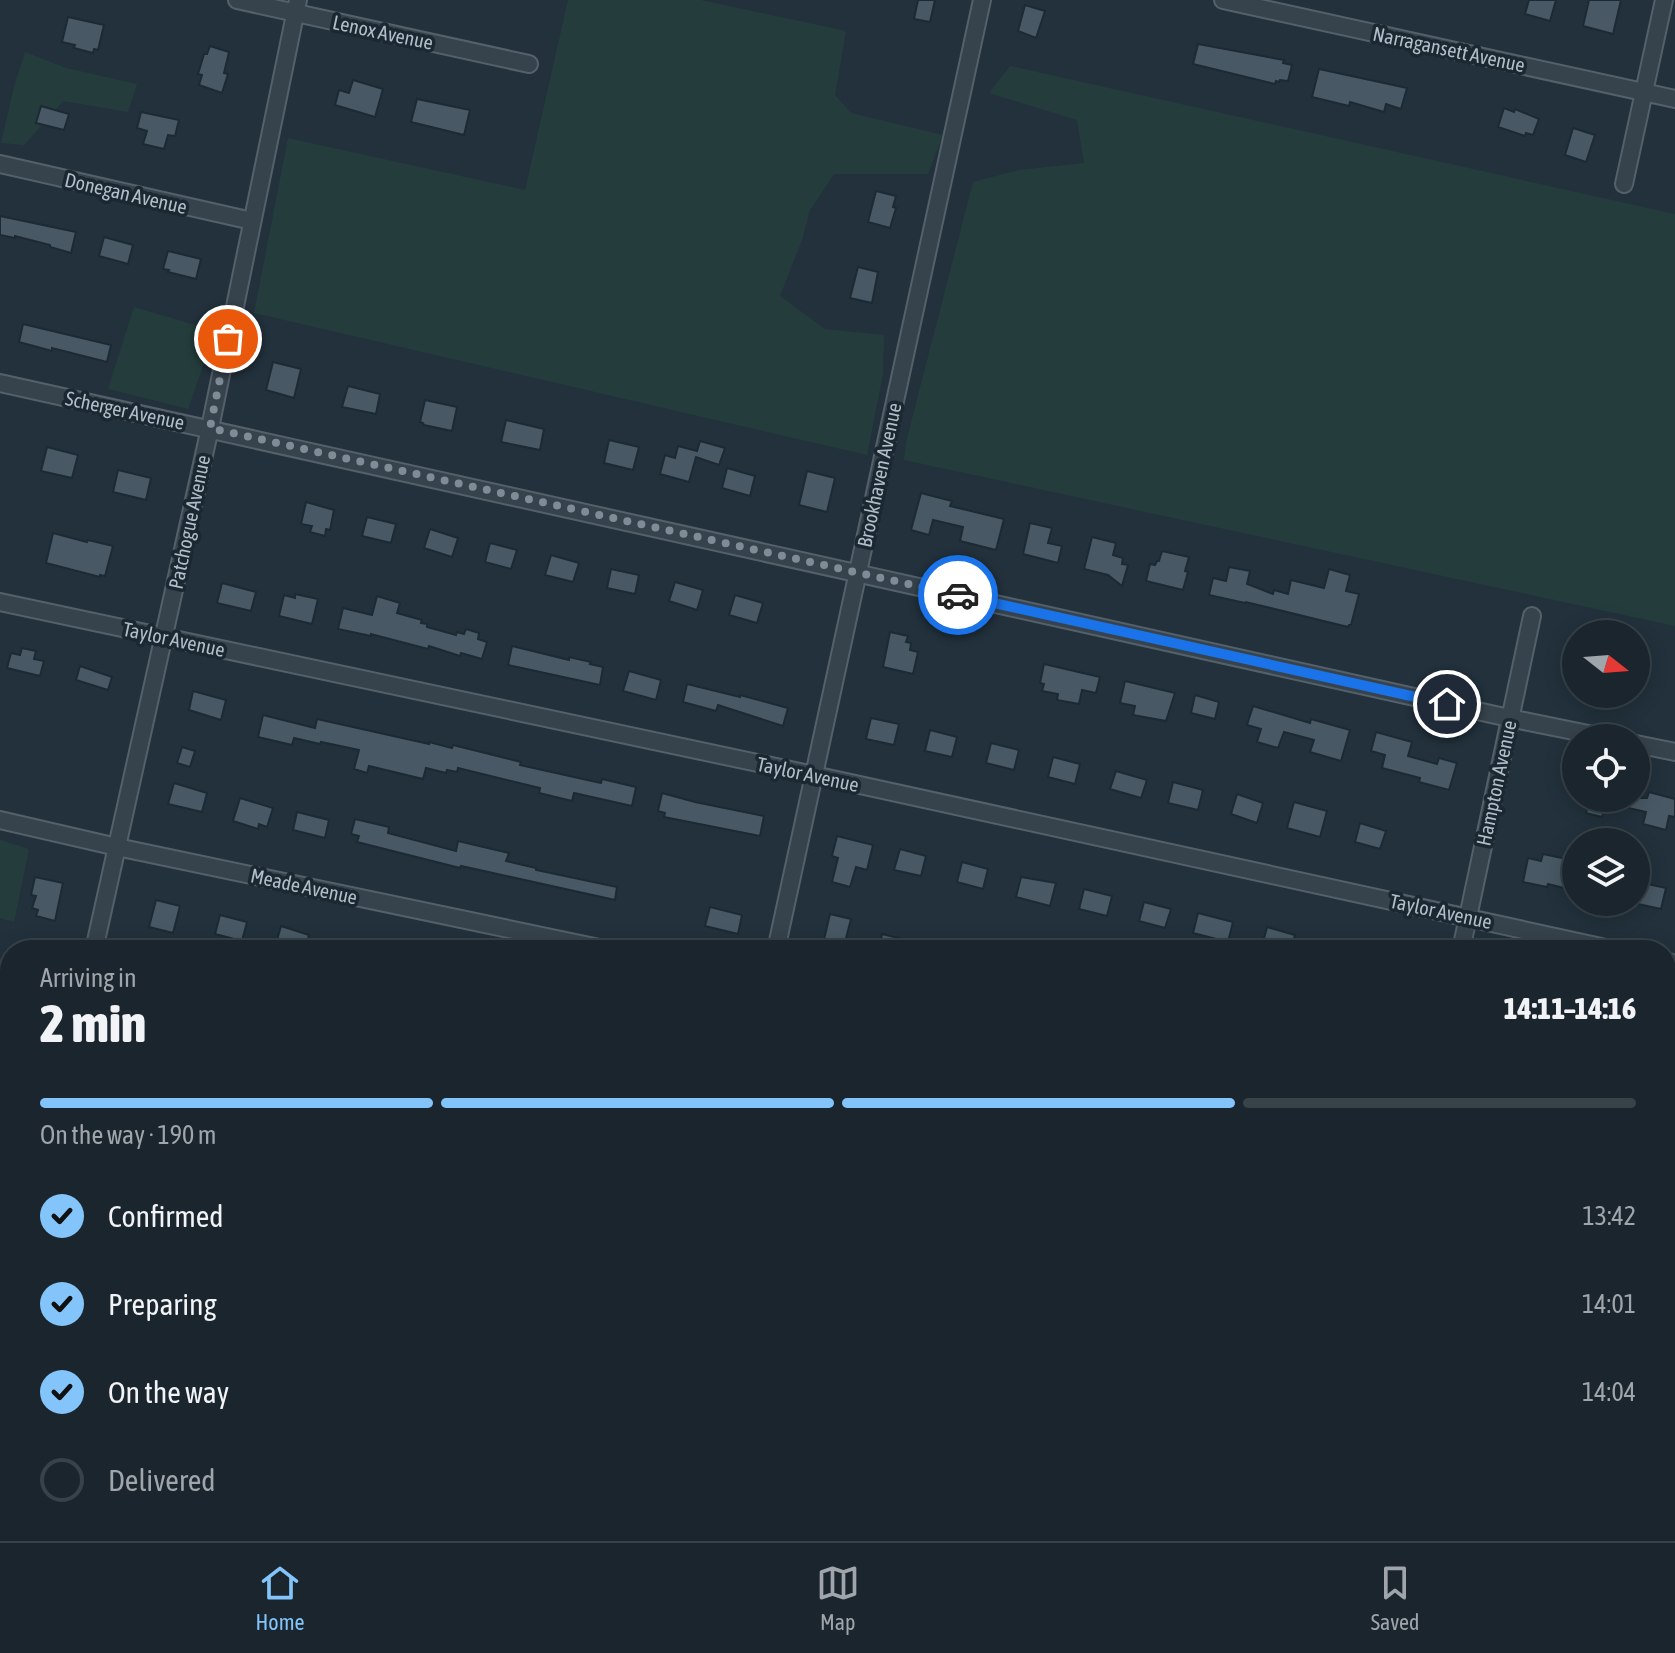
<!DOCTYPE html>
<html lang="en">
<head>
<meta charset="utf-8">
<style>
  body { margin:0; font-family:"Asap Condensed",sans-serif; background:#273139; color:#f1f3f6; height:100vh; display:flex; flex-direction:column; font-size:30px; white-space:nowrap }
  * { box-sizing:border-box; margin:0 }
  p { font-size:26px; color:#9fa5aa }
  .icon { flex:none; width:44px; height:44px; fill:none; stroke:currentColor; stroke-width:2; stroke-linecap:round; stroke-linejoin:round }
  .map { position:relative; flex:1; overflow:hidden }
  .panel { position:absolute; left:0px; top:940px; width:1676px; height:602px; display:flex; flex-direction:column; background:#1a252d; border-radius:32px 32px 0 0; box-shadow:0 4px 20px #0003,0 0 0 2px #384249 }
  .panel>* { flex:none }
  .needle { width:52px; rotate:107deg }
  .controls { position:absolute; left:1562px; top:620px; display:grid; gap:16px }
  .controls a { display:grid; place-items:center; width:88px; height:88px; border-radius:50%; background:#1a252d; box-shadow:0 4px 20px #0003,0 0 0 2px #384249; font-size:40px }
  .pin { position:absolute; display:grid; place-items:center; width:68px; height:68px; color:#fff; margin:-34px; border:4px solid #fff; border-radius:50%; box-shadow:0 2px 8px #0007 }
  .courier { position:absolute; display:grid; place-items:center; width:80px; height:80px; margin:-40px; border:6px solid #1a73e8; border-radius:50%; background:#fff; color:#222; box-shadow:0 2px 10px #0007 }
  .overview em { font-style:normal; font-weight:800 }
  .overview div { display:flex; flex-direction:column-reverse }
  .overview { display:flex; align-items:center; justify-content:space-between; height:136px; padding:0 40px }
  h1 { font-size:52px; font-weight:800; line-height:60px }
  .bar { display:grid; grid-template-columns:repeat(4,1fr); gap:12px 8px; align-content:center; height:96px; padding:0 40px }
  .bar i { height:10px; border-radius:6px; background:#384249 }
  .bar .active { background:#83c5fb }
  .bar p { grid-column:span 4 }
  ol { padding:0 40px; list-style:none }
  li { display:flex; align-items:center; gap:24px; height:88px }
  li p { margin-inline-start:auto }
  li .icon { padding:8px; border-radius:50%; background:#83c5fb; color:#111; stroke-width:4 }
  li:last-child { color:#9fa5aa }
  li i { width:44px; height:44px; border:4px solid #384249; border-radius:50% }
  .dock { display:flex; justify-content:space-around; align-items:center; height:112px; border-top:2px solid #384249; background:#1a252d; font-size:22px; color:#9fa5aa }
  .dock a { display:grid; justify-items:center; gap:4px }
  .dock .active { color:#83c5fb }
  .map>svg:first-child { display:block }
  .green { fill:#243d3c }
  .building { fill:#485965; stroke:#1d2a33; stroke-width:2 }
  .lines { fill:none; stroke-linecap:round; stroke-linejoin:round }
  .street-casing { stroke:#54606a; stroke-width:20 }
  .street { stroke:#36434c; stroke-width:16 }
  .done { stroke:#7f8c97; stroke-width:8; stroke-dasharray:0 14.4 }
  .route { stroke:#1a73e8; stroke-width:10 }
  .labels { text-anchor:middle; dominant-baseline:central; stroke-width:7; stroke-linejoin:round; paint-order:stroke }
  .street-label { font-size:20px; fill:#b1bdc8; stroke:#1b2831 }
</style>
</head>
<body>
<div class="map">
<svg width="1675" height="1541" viewBox="0 0 1675 1541">
  <rect width="100%" height="100%" fill="#22313c"/>
  <g class="green">
    <path d="M568,0H701L846,31L835,95L851,113L943,135L928,174H834L810,210L802,240L780,296L825,329L884,335L883,374L867,455L254,313L288,138L525,190Z"/>
    <path d="M25,52L66,68L137,84L128,112L63,101L24,145L1,143L14,87Z"/>
    <path d="M1010,66L1675,214V626L904,460L906,442L973,182L1019,170L1084,163L1077,120L989,93Z"/>
    <path d="M134,307L215,331L188,409L108,389Z"/>
    <path d="M0,840L29,849L14,922L0,918Z"/>
    <path d="M1666,1517L1675,1519V1541H1356L1358,1532H1666Z"/>
    <path d="M933,1532H1068L1066,1541H931Z"/>
  </g>
  <g class="building">
    <path d="M918,0H935L930,22L914,19Z"/>
    <path d="M1529,0H1556L1550,21L1525,14Z"/>
    <path d="M1589,0H1621L1613,34L1583,26Z"/>
    <path d="M1025,5L1045,11L1036,38L1018,31Z"/>
    <path d="M68,17L104,25L98,50L94,49L93,53L74,48L75,45L62,42Z"/>
    <path d="M1198,44L1284,60L1283,63L1292,65L1288,81L1280,80L1279,82L1276,81L1275,84L1193,64Z"/>
    <path d="M210,46L229,52L224,73L228,74L222,93L199,85L202,75L198,74L204,54H207Z"/>
    <path d="M1319,69L1407,88L1401,109L1386,104L1384,112L1350,102L1349,106L1312,97Z"/>
    <path d="M353,80L383,89L375,117L335,105L339,90L349,93Z"/>
    <path d="M417,99L470,110L464,135L411,122Z"/>
    <path d="M41,106L69,114L64,130L36,123Z"/>
    <path d="M1504,108L1514,112L1515,109L1539,119L1533,135L1526,133L1525,136L1498,127Z"/>
    <path d="M141,112L179,120L175,136L168,135L164,149L143,144L147,131L137,128Z"/>
    <path d="M1573,128L1595,135L1586,162L1565,155Z"/>
    <path d="M876,191L896,196L893,207L896,208L890,228L868,222Z"/>
    <path d="M0,216L76,232L71,253L50,247V245L15,236V238L0,235Z"/>
    <path d="M104,237L133,245L128,264L99,256Z"/>
    <path d="M168,251L201,259L196,279L168,272L169,270L163,269Z"/>
    <path d="M858,267L878,272L872,303L850,298Z"/>
    <path d="M23,324L111,345L107,362L52,348V351L19,342Z"/>
    <path d="M273,362L301,369L294,398L266,390Z"/>
    <path d="M348,386L380,394L376,414L342,407Z"/>
    <path d="M425,400L457,407L452,431L424,425L423,423L420,422Z"/>
    <path d="M506,420L544,429L540,450L501,442Z"/>
    <path d="M609,440L639,447L633,470L604,463Z"/>
    <path d="M700,441L725,448L719,465L696,457L689,482L660,474L665,455L675,458L678,446L697,451Z"/>
    <path d="M47,447L78,455L72,478L41,471Z"/>
    <path d="M727,468L755,476L750,496L722,488Z"/>
    <path d="M118,470L151,478L146,500L113,492Z"/>
    <path d="M807,471L835,478L827,512L799,505Z"/>
    <path d="M921,493L952,501L950,506L1004,519L996,550L960,541L963,527L933,520L929,535L911,530Z"/>
    <path d="M306,502L334,510L330,530L326,529L325,536L310,532L312,526L301,524Z"/>
    <path d="M367,517L396,524L391,543L362,536Z"/>
    <path d="M1030,523L1052,528L1048,543L1062,546L1058,563L1023,554Z"/>
    <path d="M430,529L458,538L452,557L424,548Z"/>
    <path d="M53,533L87,542L88,540L113,546L105,576L100,575V577L46,563Z"/>
    <path d="M1092,537L1116,543L1113,555L1123,558L1122,564L1128,565L1122,586L1108,575L1084,569Z"/>
    <path d="M490,543L517,550L511,569L485,562Z"/>
    <path d="M1162,551L1189,557L1185,571L1188,572L1183,590L1146,581L1150,564L1155,565L1157,561H1159Z"/>
    <path d="M551,555L579,563L573,582L545,575Z"/>
    <path d="M1229,567L1250,571L1247,584L1273,594L1274,590L1288,594L1291,580L1324,588L1329,569L1350,575L1346,591L1359,594L1351,625H1349L1348,627L1246,602L1245,603L1209,595L1213,578L1226,581Z"/>
    <path d="M611,569L639,575L635,594L607,588Z"/>
    <path d="M675,582L703,590L697,610L669,601Z"/>
    <path d="M222,583L256,592L251,611L217,603Z"/>
    <path d="M295,594L318,599L312,624L279,616L284,595L295,598Z"/>
    <path d="M735,595L763,603L757,623L729,615Z"/>
    <path d="M377,596L400,603L397,613L422,620L421,623L427,624V627L456,635L457,632L464,634L466,629L479,633L478,639L487,642L482,659L461,653L460,656L429,646L428,649L371,634V636L338,629L343,608L372,615Z"/>
    <path d="M890,632L908,636L906,642L911,643L910,650L918,652L913,674L883,667Z"/>
    <path d="M512,646L569,660V657L591,662L590,664L603,667L600,685L508,665Z"/>
    <path d="M22,648L36,651L34,659L44,661L40,676L7,668L11,653L20,655Z"/>
    <path d="M1044,664L1100,677L1096,693L1082,690L1079,704L1057,700L1058,694L1042,691L1044,684L1040,683Z"/>
    <path d="M80,666L112,677L108,690L76,680Z"/>
    <path d="M629,671L661,680L656,700L623,691Z"/>
    <path d="M1125,681L1175,693L1166,721L1133,715L1135,706L1120,703Z"/>
    <path d="M687,684L740,697V695L788,708L783,726L718,705L716,711L683,702Z"/>
    <path d="M193,691L226,700L221,720L189,710Z"/>
    <path d="M1195,695L1219,702L1215,719L1191,713Z"/>
    <path d="M1253,706L1310,723L1311,719L1350,730L1341,761L1310,752L1314,740L1284,732L1278,748L1257,742L1261,729L1247,725Z"/>
    <path d="M263,715L315,728L317,719L429,744V742L452,748L453,745L521,762L520,765L601,783L602,779L636,787L632,806L574,793L572,801L539,793L540,788L458,768L457,772L447,770L446,773L426,768L423,779L369,766L367,773L354,769L359,750L321,742L320,744L294,738L292,745L258,737Z"/>
    <path d="M871,718L899,724L894,745L866,739Z"/>
    <path d="M930,730L957,737L952,757L925,751Z"/>
    <path d="M1376,732L1412,742L1408,756L1437,764L1439,758L1457,763L1449,790L1419,782L1420,778L1382,768L1385,755L1371,751Z"/>
    <path d="M991,743L1019,750L1014,770L986,763Z"/>
    <path d="M182,747L195,751L190,767L177,763Z"/>
    <path d="M1053,757L1080,764L1075,784L1048,777Z"/>
    <path d="M1116,771L1147,780L1141,798L1110,789Z"/>
    <path d="M1173,782L1203,790L1198,810L1168,803Z"/>
    <path d="M174,783L207,793L202,812L168,804Z"/>
    <path d="M1649,792L1675,799V817L1669,816L1666,830L1643,824L1646,812L1611,804V798H1647Z"/>
    <path d="M662,793L695,802L764,816L760,836L664,817L665,813L658,811Z"/>
    <path d="M1237,794L1263,803L1257,823L1231,814Z"/>
    <path d="M240,798L273,808L267,827L259,824L258,829L233,821Z"/>
    <path d="M1590,798H1607L1602,817L1586,813Z"/>
    <path d="M1294,802L1327,811L1320,837L1287,828Z"/>
    <path d="M297,812L329,820L325,838L293,830Z"/>
    <path d="M355,819L389,827L388,833L456,851L458,841L509,853L506,861L536,868V870L617,887L615,900L461,866L460,868L357,842L359,836L351,834Z"/>
    <path d="M1360,823L1386,831L1380,849L1355,842Z"/>
    <path d="M837,836L873,845L867,870L856,867L850,887L832,882L838,858L832,856Z"/>
    <path d="M900,849L926,856L921,876L894,870Z"/>
    <path d="M1543,854L1576,861V891L1548,884L1547,887L1523,882L1528,858L1541,861Z"/>
    <path d="M962,862L988,869L983,889L957,882Z"/>
    <path d="M35,877L63,883L55,921L36,916L38,910L32,908L36,896L31,895Z"/>
    <path d="M1021,877L1056,883L1050,906L1016,897Z"/>
    <path d="M1643,883L1666,888L1661,909L1638,904Z"/>
    <path d="M1084,889L1112,896L1107,916L1079,909Z"/>
    <path d="M156,900L180,906L173,933L149,927Z"/>
    <path d="M1144,902L1171,909L1165,928L1139,921Z"/>
    <path d="M710,907L742,915L738,934L705,926Z"/>
    <path d="M1198,913L1233,922L1228,942L1193,933Z"/>
    <path d="M830,914L851,919L843,950L822,948Z"/>
    <path d="M220,915L247,922L242,941L215,934Z"/>
    <path d="M281,926L309,935L305,950H286L275,947Z"/>
    <path d="M1267,927L1295,935L1291,950H1261Z"/>
    <path d="M882,934L927,945L926,950H879Z"/>
  </g>
  <g class="lines">
    <defs>
      <g id="street">
        <path d="M237,0L529,64"/>
        <path d="M1223,0L1675,99"/>
        <path d="M0,164L252,221"/>
        <path d="M1624,184L1664,0"/>
        <path d="M0,383L1509,718L1608,738"/>
        <path d="M0,602L814,775L1615,950"/>
        <path d="M1636,744L1675,752"/>
        <path d="M0,820L117,847L609,950"/>
        <path d="M94,950L210,428L298,0"/>
        <path d="M776,950L982,0"/>
        <path d="M1461,950L1532,616"/>
        <path d="M1666,961L1675,964"/>
        <path d="M0,1034L10,1036"/>
        <path d="M1666,1180L1675,1182"/>
        <path d="M0,1247L10,1249"/>
        <path d="M0,1387L10,1342"/>
        <path d="M1666,1395L1675,1397"/>
        <path d="M0,1463L10,1465"/>
        <path d="M316,1532L358,1541"/>
        <path d="M1300,1532L1333,1539"/>
        <path d="M648,1541L650,1532"/>
      </g>
    </defs>
    <use href="#street" class="street-casing"/>
    <use href="#street" class="street"/>
  </g>
  <g class="lines">
    <path class="done" d="M228,339L210,428L958,595"/>
    <path class="route" d="M958,595L1447,704"/>
  </g>
  <g class="labels">
    <g class="street-label">
      <text transform="translate(383 32) rotate(12)">Lenox Avenue</text>
      <text transform="translate(1449 49) rotate(12)">Narragansett Avenue</text>
      <text transform="translate(126 193) rotate(13)">Donegan Avenue</text>
      <text transform="translate(125 410) rotate(12)">Scherger Avenue</text>
      <text transform="translate(879 475) rotate(-78)">Brookhaven Avenue</text>
      <text transform="translate(189 522) rotate(-78)">Patchogue Avenue</text>
      <text transform="translate(174 639) rotate(12)">Taylor Avenue</text>
      <text transform="translate(808 774) rotate(12)">Taylor Avenue</text>
      <text transform="translate(1496 783) rotate(-78)">Hampton Avenue</text>
      <text transform="translate(304 886) rotate(12)">Meade Avenue</text>
      <text transform="translate(1441 911) rotate(12)">Taylor Avenue</text>
    </g>
  </g>
</svg>
<div class="controls">
<a><svg class="needle" viewBox="-14 -14 28 28"><path d="M0-13l5 13h-10z" fill="#e53935"/><path d="M0 13l5-13h-10z" fill="#9fa5aa"/></svg></a>
<a><svg class="icon" aria-label="locate" viewBox="0 0 24 24"><circle cx="12" cy="12" r="6"/><path d="M12 2v4M12 18v4M2 12h4M18 12h4"/></svg></a>
<a><svg class="icon" aria-label="layers" viewBox="0 0 24 24"><path d="M12 4l9 5-9 5-9-5zM3 14l9 5 9-5"/></svg></a>
</div>
<div class="pin" style="left:228px;top:339px;background:#ea580c"><svg class="icon" aria-label="bag" viewBox="0 0 24 24"><path d="M5 8h14l-1 12H6zM9 8a3 3 0 0 1 6 0"/></svg></div>
<div class="pin" style="left:1447px;top:704px;background:#1f2937"><svg class="icon" aria-label="home" viewBox="0 0 24 24"><path d="M3 11l9-7 9 7M6 9v11h12V9"/></svg></div>
<div class="courier" style="left:958px;top:595px"><svg class="icon" aria-label="car" viewBox="0 0 24 24"><path d="M5 17H2v-5l4-1 3-4h7l3 4 3 1v5h-3M9 17h6M6 11h13"/><circle cx="7" cy="17" r="2"/><circle cx="17" cy="17" r="2"/></svg></div>
<section class="panel">
<div class="overview"><div><h1>2 min</h1><p>Arriving in</p></div><em>14:11–14:16</em></div>
<div class="bar"><i class="active"></i><i class="active"></i><i class="active"></i><i></i><p>On the way · 190 m</p></div>
<ol>
<li><svg class="icon" aria-label="check" viewBox="0 0 24 24"><path d="M5 12l5 5 9-10"/></svg>Confirmed<p>13:42</p></li>
<li><svg class="icon" aria-label="check" viewBox="0 0 24 24"><path d="M5 12l5 5 9-10"/></svg>Preparing<p>14:01</p></li>
<li><svg class="icon" aria-label="check" viewBox="0 0 24 24"><path d="M5 12l5 5 9-10"/></svg>On the way<p>14:04</p></li>
<li><i></i>Delivered</li>
</ol>
</section>
</div>
<nav class="dock">
<a class="active"><svg class="icon" aria-label="home" viewBox="0 0 24 24"><path d="M3 11l9-7 9 7M6 9v11h12V9"/></svg>Home</a>
<a><svg class="icon" aria-label="map" viewBox="0 0 24 24"><path d="M3 6l6-2 6 2 6-2v14l-6 2-6-2-6 2zM9 4v14M15 6v14"/></svg>Map</a>
<a><svg class="icon" aria-label="saved" viewBox="0 0 24 24"><path d="M7 4h10v16l-5-4-5 4z"/></svg>Saved</a>
</nav>
</body>
</html>
